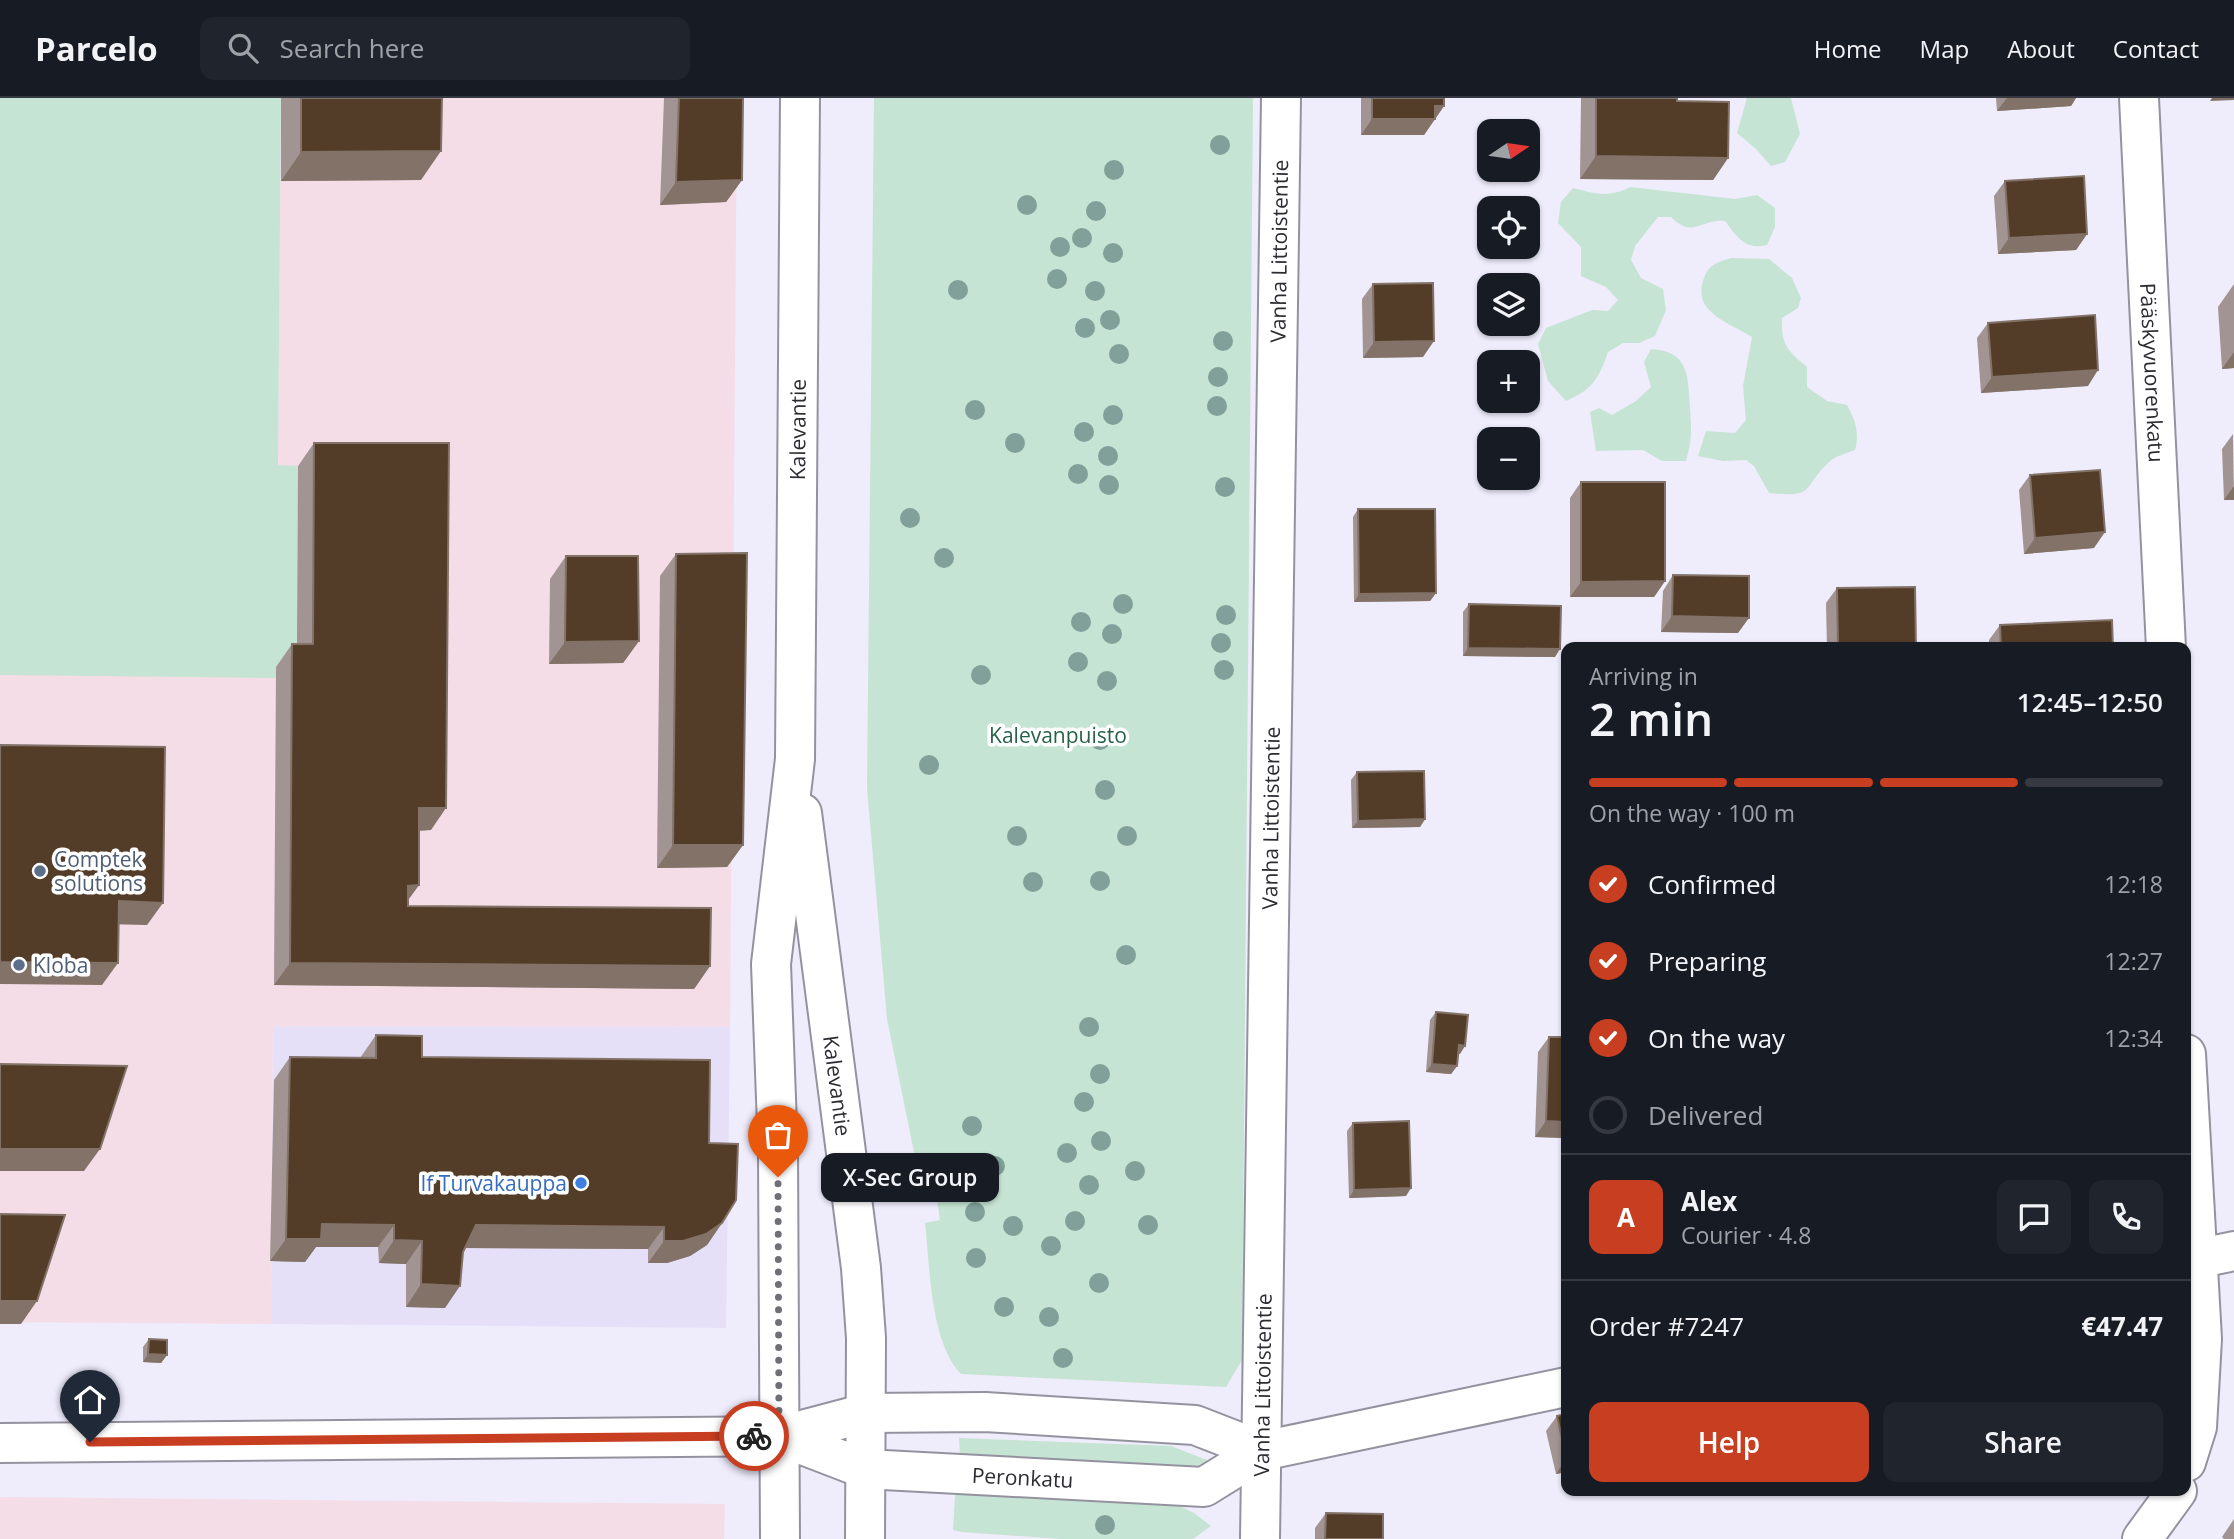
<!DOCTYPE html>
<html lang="en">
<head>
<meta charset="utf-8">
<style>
  body { margin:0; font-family:"Open Sans",sans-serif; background:#20242c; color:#f1f3f6; height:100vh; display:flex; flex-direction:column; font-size:26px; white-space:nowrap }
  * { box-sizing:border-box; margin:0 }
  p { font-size:23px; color:#9ea1a6 }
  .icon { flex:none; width:38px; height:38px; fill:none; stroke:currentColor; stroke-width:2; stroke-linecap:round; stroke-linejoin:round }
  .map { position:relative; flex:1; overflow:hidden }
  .details { position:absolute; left:1561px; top:544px; width:630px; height:854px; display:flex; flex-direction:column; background:#171b24; border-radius:14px; box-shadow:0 2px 5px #0004 }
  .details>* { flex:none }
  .needle { width:46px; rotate:77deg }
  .tools { position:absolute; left:1477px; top:21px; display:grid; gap:14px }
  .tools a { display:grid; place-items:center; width:63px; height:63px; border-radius:14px; background:#171b24; box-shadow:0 2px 5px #0004; font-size:35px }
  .pin { position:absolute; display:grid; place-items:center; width:60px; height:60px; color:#fff; margin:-72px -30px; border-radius:50% 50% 50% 0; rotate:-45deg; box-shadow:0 0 7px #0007 }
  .pin .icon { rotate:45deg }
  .courier { position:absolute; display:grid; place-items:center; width:70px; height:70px; margin:-35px; border:5px solid #c83e21; border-radius:50%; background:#fff; color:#222; box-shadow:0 2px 9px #0007 }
  .bubble { position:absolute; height:49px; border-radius:14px; background:#171b24; box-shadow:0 2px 5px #0004; font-size:23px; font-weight:600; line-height:49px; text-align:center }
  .headline em { font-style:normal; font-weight:600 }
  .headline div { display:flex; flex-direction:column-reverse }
  .headline { display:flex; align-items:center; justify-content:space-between; height:119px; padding:0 28px }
  h1 { font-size:46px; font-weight:600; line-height:52px }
  .bar { display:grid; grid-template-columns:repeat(4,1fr); gap:10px 7px; align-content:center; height:84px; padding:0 28px }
  .bar i { height:9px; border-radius:5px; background:#363941 }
  .bar .active { background:#c83e21 }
  .bar p { grid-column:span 4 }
  .line { display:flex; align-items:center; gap:18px; padding:0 28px; border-top:2px solid #363941 }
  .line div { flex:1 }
  .round { display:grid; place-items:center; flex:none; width:74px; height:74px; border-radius:14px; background:#20242c }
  ol { padding:0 28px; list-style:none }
  li { display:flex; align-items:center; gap:21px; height:77px }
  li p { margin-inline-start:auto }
  li .icon { padding:7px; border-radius:50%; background:#c83e21; color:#fff; stroke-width:4 }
  li:last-child { color:#9ea1a6 }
  li i { width:38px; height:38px; border:4px solid #363941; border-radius:50% }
  .button { display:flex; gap:14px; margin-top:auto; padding:14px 28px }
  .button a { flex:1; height:80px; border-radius:14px; background:#c83e21; color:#fff; font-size:28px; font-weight:600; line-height:80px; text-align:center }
  .button a+a { background:#20242c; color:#f1f3f6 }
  header { display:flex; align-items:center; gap:42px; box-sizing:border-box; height:98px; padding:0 35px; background:#171b24; border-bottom:2px solid #363941 }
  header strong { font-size:33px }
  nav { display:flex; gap:38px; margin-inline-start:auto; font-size:24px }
  .search { width:490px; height:63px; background:#20242c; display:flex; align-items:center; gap:18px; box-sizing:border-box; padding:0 24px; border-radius:14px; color:#9ea1a6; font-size:26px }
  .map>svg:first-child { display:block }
  .built { fill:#e5e0f7 }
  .industrial { fill:#f5dde8 }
  .green { fill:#c6e4d4 }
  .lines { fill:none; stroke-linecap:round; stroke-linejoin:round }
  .minor-casing { stroke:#9592a0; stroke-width:42 }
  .major-casing { stroke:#9592a0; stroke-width:42 }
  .minor { stroke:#fff; stroke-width:38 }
  .major { stroke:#fff; stroke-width:38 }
  .tree { fill:#81a099 }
  .wall { fill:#a19492 }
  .shaded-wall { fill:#827268 }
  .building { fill:#533d28; stroke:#827268; stroke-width:2 }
  .done { stroke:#706f78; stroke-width:7; stroke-dasharray:0 12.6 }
  .route { stroke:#c83e21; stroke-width:9 }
  .service-dot { fill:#5c6f8a; stroke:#fff; stroke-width:2.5 }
  .shop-dot { fill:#3f7fe0; stroke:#fff; stroke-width:2.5 }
  .labels { text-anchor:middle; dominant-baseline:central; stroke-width:7; stroke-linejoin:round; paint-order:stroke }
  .street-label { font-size:21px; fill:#2c2b31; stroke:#fff }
  .park-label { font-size:21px; fill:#276248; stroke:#fff }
  .service-label { font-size:21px; fill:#4e5e75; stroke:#fff; text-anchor:start }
  .shop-label { font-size:21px; fill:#366cbe; stroke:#fff; text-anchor:end }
</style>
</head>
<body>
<header>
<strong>Parcelo</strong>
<div class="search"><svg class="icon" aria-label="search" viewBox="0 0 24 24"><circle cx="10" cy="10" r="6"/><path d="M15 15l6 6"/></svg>Search here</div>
<nav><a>Home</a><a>Map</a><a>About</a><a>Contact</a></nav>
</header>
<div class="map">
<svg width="2234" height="1441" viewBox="0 0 2234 1441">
  <rect width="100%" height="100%" fill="#efecfc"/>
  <path class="built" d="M273,927L730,929L726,1230L271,1226Z"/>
  <g class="industrial">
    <path d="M281,0H737L730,929L273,928L271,1226L0,1224V577L278,367Z"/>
    <path d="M0,1399L725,1406L724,1441H0Z"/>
  </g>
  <g class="green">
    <path d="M0,0H281L278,367L298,368L297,568L277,580L0,577Z"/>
    <path d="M874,0H1253L1242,1262L1226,1289L961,1276C930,1244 930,1169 925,1125L940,1122L934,1082L920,1084L887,921L867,690Z"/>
    <path d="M1747,0H1791L1800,36L1785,64L1771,68L1756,51L1737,35Z"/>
    <path d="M1630,89L1735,101L1757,97L1775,110V129L1767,147C1746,153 1736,138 1725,123C1701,121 1693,141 1671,119H1658L1635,148L1631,162L1641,180L1663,191L1666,212L1655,238L1639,245H1623L1608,254C1598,282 1593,291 1566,303L1548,283L1538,246L1546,230L1592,212L1608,213L1618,202L1606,189L1581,178V149L1558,125L1561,104L1573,90C1596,96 1609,100 1630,89Z"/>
    <path d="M1731,160L1769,161L1792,180L1801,200L1798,210L1782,220C1781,247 1787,252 1807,269V289L1827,303L1847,307C1855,321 1860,336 1855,352C1847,355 1835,358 1829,364C1801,391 1816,400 1769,395L1754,368L1746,362L1723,363L1698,358L1706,333L1735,335L1746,322L1743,288L1752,239C1730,225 1693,215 1703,183C1708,167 1715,165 1731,160Z"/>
    <path d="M1651,251C1689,253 1688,278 1690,309C1691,333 1693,338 1686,363H1662L1643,352L1596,353L1590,314L1599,310L1612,317L1636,303L1651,289L1644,264Z"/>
    <path d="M959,1340L1171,1348L1212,1364L1209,1368L960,1358Z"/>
    <path d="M958,1394L1174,1405L1194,1415L1211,1428L1193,1441H1061L961,1434L953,1432L955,1398Z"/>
  </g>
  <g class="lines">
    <defs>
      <g id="minor">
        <path id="s1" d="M2139,0L2166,550"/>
        <path d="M2186,956L2202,1241L2197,1329L2186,1364"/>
        <path d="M2186,1163L2234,1153"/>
        <path id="s2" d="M779,1338L865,1371L1204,1389L1262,1353L1566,1289"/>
        <path d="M0,1345L779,1338L866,1315L985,1314L1195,1327L1262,1353"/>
        <path id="s3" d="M1260,1441L1281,0"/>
        <path d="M2142,1441L2177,1393"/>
      </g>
      <g id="major">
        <path id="s4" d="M802,715L861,1170L866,1240L865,1441"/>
        <path id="s5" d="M780,1441L778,1054L771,866L795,661L800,0"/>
      </g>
    </defs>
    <use href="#minor" class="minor-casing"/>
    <use href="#major" class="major-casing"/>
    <use href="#minor" class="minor"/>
    <use href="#major" class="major"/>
  </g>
  <g class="tree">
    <circle cx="1220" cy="47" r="10"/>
    <circle cx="1114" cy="72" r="10"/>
    <circle cx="1027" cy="107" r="10"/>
    <circle cx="1096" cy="113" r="10"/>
    <circle cx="1082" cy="140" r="10"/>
    <circle cx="1060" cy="149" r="10"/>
    <circle cx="1113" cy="155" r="10"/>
    <circle cx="1057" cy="181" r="10"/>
    <circle cx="958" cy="192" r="10"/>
    <circle cx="1095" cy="193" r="10"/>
    <circle cx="1110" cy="222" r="10"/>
    <circle cx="1085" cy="230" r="10"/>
    <circle cx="1223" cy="243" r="10"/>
    <circle cx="1119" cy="256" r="10"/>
    <circle cx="1218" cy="279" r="10"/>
    <circle cx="1217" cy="308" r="10"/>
    <circle cx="975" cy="312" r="10"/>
    <circle cx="1113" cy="317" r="10"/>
    <circle cx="1084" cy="334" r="10"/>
    <circle cx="1015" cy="345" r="10"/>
    <circle cx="1108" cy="358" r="10"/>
    <circle cx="1078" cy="376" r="10"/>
    <circle cx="1109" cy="387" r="10"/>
    <circle cx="1225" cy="389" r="10"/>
    <circle cx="910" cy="420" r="10"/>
    <circle cx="944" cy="460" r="10"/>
    <circle cx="1123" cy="506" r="10"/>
    <circle cx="1226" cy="517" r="10"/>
    <circle cx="1081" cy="524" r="10"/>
    <circle cx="1112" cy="536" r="10"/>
    <circle cx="1221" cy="545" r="10"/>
    <circle cx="1078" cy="564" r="10"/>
    <circle cx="1224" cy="572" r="10"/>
    <circle cx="981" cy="577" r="10"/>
    <circle cx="1107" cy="583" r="10"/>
    <circle cx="1100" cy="642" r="10"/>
    <circle cx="929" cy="667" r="10"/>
    <circle cx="1105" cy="692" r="10"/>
    <circle cx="1017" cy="738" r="10"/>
    <circle cx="1127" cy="738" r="10"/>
    <circle cx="1100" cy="783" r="10"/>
    <circle cx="1033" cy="784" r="10"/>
    <circle cx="1126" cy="857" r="10"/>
    <circle cx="1089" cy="929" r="10"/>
    <circle cx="1100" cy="976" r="10"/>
    <circle cx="1084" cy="1004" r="10"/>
    <circle cx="972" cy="1028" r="10"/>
    <circle cx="1101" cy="1043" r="10"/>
    <circle cx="1067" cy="1055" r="10"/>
    <circle cx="995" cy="1068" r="10"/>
    <circle cx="1135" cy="1073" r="10"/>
    <circle cx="962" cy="1074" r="10"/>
    <circle cx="1089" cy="1087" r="10"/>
    <circle cx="975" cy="1114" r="10"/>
    <circle cx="1075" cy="1123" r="10"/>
    <circle cx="1148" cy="1127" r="10"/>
    <circle cx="1013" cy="1128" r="10"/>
    <circle cx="1051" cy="1148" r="10"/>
    <circle cx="976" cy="1160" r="10"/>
    <circle cx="1099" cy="1185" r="10"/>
    <circle cx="1004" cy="1209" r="10"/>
    <circle cx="1049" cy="1219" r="10"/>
    <circle cx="1063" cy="1260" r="10"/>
    <circle cx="1105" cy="1427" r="10"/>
  </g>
  <g class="wall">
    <path d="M281,0H442L421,82L281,83Z"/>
    <path d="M664,0H743L742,82L726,104L660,107Z"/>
    <path d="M1361,0H1444V8L1424,37H1361Z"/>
    <path d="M1581,0H1677V3L1728,60L1713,82L1580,81Z"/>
    <path d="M1996,0H2076L2071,8L1997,13Z"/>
    <path d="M2005,83L2087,136L2076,152L1998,156L1994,98Z"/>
    <path d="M1373,186L1423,259L1363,260L1362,201Z"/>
    <path d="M2234,186V270L2222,271L2218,209Z"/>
    <path d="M1988,225L2088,288L1981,295L1977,240Z"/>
    <path d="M2233,336L2234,402H2224L2222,351Z"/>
    <path d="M314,345L431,732L419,733V787L408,802V808L710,868L694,891L274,887L276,569L292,546H297L298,368Z"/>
    <path d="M2030,377L2094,450L2024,456L2019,392Z"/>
    <path d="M1581,384L1665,483L1654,499H1570V400Z"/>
    <path d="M1358,411L1436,495L1430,503L1354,504L1353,419Z"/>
    <path d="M676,456L743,747L727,769L657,770L660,478Z"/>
    <path d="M566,458L639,543L623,565L549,566L550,481Z"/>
    <path d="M1673,477L1738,535L1661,534L1663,493Z"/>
    <path d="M1837,490L1916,550H1827L1826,505Z"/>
    <path d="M1469,506L1555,559L1463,558V514Z"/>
    <path d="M2000,527L2113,550H1989V542Z"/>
    <path d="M1357,674L1425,721L1420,729L1352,730L1351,682Z"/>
    <path d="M1436,914L1460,956L1458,955L1457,968L1451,976L1426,974L1430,922Z"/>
    <path d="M376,937L422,959L709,1045L722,1125L707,1147L690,1158L667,1165H648V1151L465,1150L445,1210L406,1209V1166L379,1165L378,1149H316L305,1164L270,1163L274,982L290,959L360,960Z"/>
    <path d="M1549,939L1566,1040L1535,1039L1538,954Z"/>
    <path d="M1353,1025L1406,1098L1349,1100L1347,1033Z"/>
    <path d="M149,1241L167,1257L161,1265L143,1264V1249Z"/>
    <path d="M1566,1316V1374L1556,1376L1546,1333L1557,1318Z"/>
    <path d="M1326,1415L1383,1441H1315V1430Z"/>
    <path d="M2234,1421V1441H2224L2222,1439Z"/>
  </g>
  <g class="shaded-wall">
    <path d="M2007,0H2076L2071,8L1997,13Z"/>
    <path d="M2212,0H2234V2L2210,3Z"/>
    <path d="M1435,8H1444L1424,37H1361L1372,21Z"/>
    <path d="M441,53L421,82L281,83L301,54Z"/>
    <path d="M1596,58L1728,60L1713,82L1580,81Z"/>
    <path d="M742,82L726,104L660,107L676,84Z"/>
    <path d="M2087,136L2076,152L1998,156L2009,140Z"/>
    <path d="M1434,243L1423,259L1363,260L1374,244Z"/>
    <path d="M2234,254V270L2222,271Z"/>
    <path d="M2098,272L2088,288L1981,295L1992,279Z"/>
    <path d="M2234,388V402H2224Z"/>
    <path d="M2105,434L2094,450L2024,456L2035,440Z"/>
    <path d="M1665,483L1654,499H1570L1581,484Z"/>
    <path d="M1436,495L1430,503L1354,504L1359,496Z"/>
    <path d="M1672,518L1749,520L1738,535L1661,534Z"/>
    <path d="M639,543L623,565L549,566L565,544Z"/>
    <path d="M1468,550L1560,551L1555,559L1463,558Z"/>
    <path d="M419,710H446L431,732L404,733Z"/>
    <path d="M1425,721L1420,729L1352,730L1358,723Z"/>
    <path d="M673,747H743L727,769L657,770Z"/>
    <path d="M419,787L403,809L408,788Z"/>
    <path d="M119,803L163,805L147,827L103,826Z"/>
    <path d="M0,864L118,865L102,887L0,886Z"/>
    <path d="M290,865L710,868L694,891L274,887Z"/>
    <path d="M1459,947L1465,948L1460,956L1453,955Z"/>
    <path d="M1432,966L1457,968L1451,976L1426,974Z"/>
    <path d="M1546,1023L1566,1024V1040L1535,1039Z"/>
    <path d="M0,1051H100L84,1073H0Z"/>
    <path d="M1411,1090L1406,1098L1349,1100L1354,1092Z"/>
    <path d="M722,1125L707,1147L690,1158L667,1165H648L664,1143Z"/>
    <path d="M322,1126L394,1127L378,1149H316L305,1164L270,1163L286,1141Z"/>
    <path d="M476,1127L664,1129L648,1151L460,1150Z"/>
    <path d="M394,1142L422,1143L406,1166L379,1165Z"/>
    <path d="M421,1186L460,1188L445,1210L406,1209Z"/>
    <path d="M0,1203H37L21,1226H0Z"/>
    <path d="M148,1256L167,1257L161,1265L143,1264Z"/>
    <path d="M1566,1361V1374L1556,1376Z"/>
  </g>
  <g class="building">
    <path d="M301,0H442L441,53L301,54Z"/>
    <path d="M679,0H743L742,82L676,84Z"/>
    <path d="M1372,0H1444V8H1435V21H1372Z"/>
    <path d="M1596,0H1677V3L1729,4L1728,60L1596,58Z"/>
    <path d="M2084,78L2087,136L2009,140L2005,83Z"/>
    <path d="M1433,185L1434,243L1374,244L1373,186Z"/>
    <path d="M2095,217L2098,272L1992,279L1988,225Z"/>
    <path d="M314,345H449L446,710H419V787L408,788V808L711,810L710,868L290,865L292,546H313Z"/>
    <path d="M2100,372L2105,434L2035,440L2030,377Z"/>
    <path d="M1581,384H1665V483L1581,484Z"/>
    <path d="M1358,411H1435L1436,495L1359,496Z"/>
    <path d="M747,455L743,747H673L676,456Z"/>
    <path d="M566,458H638L639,543L565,544Z"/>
    <path d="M1673,477L1749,478V520L1672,518Z"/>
    <path d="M1915,489L1916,550H1838L1837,490Z"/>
    <path d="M1469,506L1561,508L1560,551L1468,550Z"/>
    <path d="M2112,522L2113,550H2001L2000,527Z"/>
    <path d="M0,647L165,649L163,805L119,803L118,865L0,864Z"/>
    <path d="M1424,673L1425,721L1358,723L1357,674Z"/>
    <path d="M1436,914L1468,917L1465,948L1459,947L1457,968L1432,966Z"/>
    <path d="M376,937L422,938V959L710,962L709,1045L738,1046L736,1102L722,1125L706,1136L683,1143H664V1129L476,1127L463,1154L460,1188L421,1186L422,1143L394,1142V1127L322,1126L321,1141H286L290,959L376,960Z"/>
    <path d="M1549,939H1566V1024L1546,1023Z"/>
    <path d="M0,966L127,968L100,1051H0Z"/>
    <path d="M1409,1023L1411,1090L1354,1092L1353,1025Z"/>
    <path d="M0,1116L65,1117L37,1203H0Z"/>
    <path d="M149,1241L167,1242V1257L148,1256Z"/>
    <path d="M1566,1316V1358L1557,1318Z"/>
    <path d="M1326,1415L1383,1416V1441H1325Z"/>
  </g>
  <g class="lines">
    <path class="done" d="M754,1338H779L778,1079"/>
    <path class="route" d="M90,1344L754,1338"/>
  </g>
  <g class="service-dot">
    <circle cx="40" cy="773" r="7"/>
    <circle cx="19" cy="867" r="7"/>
  </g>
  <circle class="shop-dot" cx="581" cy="1085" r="7"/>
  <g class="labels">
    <g class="street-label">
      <text stroke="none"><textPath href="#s3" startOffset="1288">Vanha Littoistentie</textPath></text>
      <text stroke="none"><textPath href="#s1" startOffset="275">Pääskyvuorenkatu</textPath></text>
      <text stroke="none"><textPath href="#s5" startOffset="1111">Kalevantie</textPath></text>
      <text stroke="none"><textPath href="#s3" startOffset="721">Vanha Littoistentie</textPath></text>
      <text stroke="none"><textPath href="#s4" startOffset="275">Kalevantie</textPath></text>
      <text stroke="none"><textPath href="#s3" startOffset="154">Vanha Littoistentie</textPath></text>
      <text stroke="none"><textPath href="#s2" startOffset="250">Peronkatu</textPath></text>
    </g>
    <g class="park-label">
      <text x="1058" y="637">Kalevanpuisto</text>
    </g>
    <g class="service-label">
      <text x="54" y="761">Comptek<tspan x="54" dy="24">solutions</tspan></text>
      <text x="33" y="867">Kloba</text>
    </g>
    <g class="shop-label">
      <text x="567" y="1085">If Turvakauppa</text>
    </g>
  </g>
</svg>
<div class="tools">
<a><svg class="needle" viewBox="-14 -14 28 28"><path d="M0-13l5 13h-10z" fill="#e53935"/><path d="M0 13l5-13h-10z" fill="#9ea1a6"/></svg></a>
<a><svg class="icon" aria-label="locate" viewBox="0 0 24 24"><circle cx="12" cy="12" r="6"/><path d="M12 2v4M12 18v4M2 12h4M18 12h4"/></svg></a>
<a><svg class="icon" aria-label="layers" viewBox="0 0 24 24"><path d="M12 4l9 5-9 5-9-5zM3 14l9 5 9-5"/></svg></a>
<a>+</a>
<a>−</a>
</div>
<div class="pin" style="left:778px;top:1079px;background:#ea580c"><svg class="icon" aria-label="bag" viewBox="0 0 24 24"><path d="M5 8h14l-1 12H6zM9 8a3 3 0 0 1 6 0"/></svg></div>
<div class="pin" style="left:90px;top:1344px;background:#1f2937"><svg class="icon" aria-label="home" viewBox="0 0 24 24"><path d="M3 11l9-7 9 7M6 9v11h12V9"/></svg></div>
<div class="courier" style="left:754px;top:1338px"><svg class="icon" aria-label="bike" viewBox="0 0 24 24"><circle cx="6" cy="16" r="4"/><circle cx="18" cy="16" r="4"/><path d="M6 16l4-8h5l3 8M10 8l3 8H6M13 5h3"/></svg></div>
<div class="bubble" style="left:821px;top:1055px;width:178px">X-Sec Group</div>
<section class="details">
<div class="headline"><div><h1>2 min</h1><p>Arriving in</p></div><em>12:45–12:50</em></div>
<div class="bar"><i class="active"></i><i class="active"></i><i class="active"></i><i></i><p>On the way · 100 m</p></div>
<ol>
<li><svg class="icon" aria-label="check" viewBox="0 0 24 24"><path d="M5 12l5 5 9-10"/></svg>Confirmed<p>12:18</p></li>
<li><svg class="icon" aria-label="check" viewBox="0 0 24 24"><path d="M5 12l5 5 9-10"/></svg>Preparing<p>12:27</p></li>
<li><svg class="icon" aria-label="check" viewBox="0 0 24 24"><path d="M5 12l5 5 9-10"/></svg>On the way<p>12:34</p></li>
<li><i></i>Delivered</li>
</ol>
<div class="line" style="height:126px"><b class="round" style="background:#c83e21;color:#fff">A</b><div><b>Alex</b><p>Courier · 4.8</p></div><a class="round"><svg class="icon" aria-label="chat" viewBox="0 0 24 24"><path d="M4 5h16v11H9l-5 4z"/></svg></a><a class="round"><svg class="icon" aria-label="phone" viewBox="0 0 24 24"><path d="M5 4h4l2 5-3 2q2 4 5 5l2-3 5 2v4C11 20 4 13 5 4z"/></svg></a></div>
<div class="line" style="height:91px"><div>Order #7247</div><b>€47.47</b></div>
<div class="button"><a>Help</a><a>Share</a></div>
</section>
</div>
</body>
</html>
